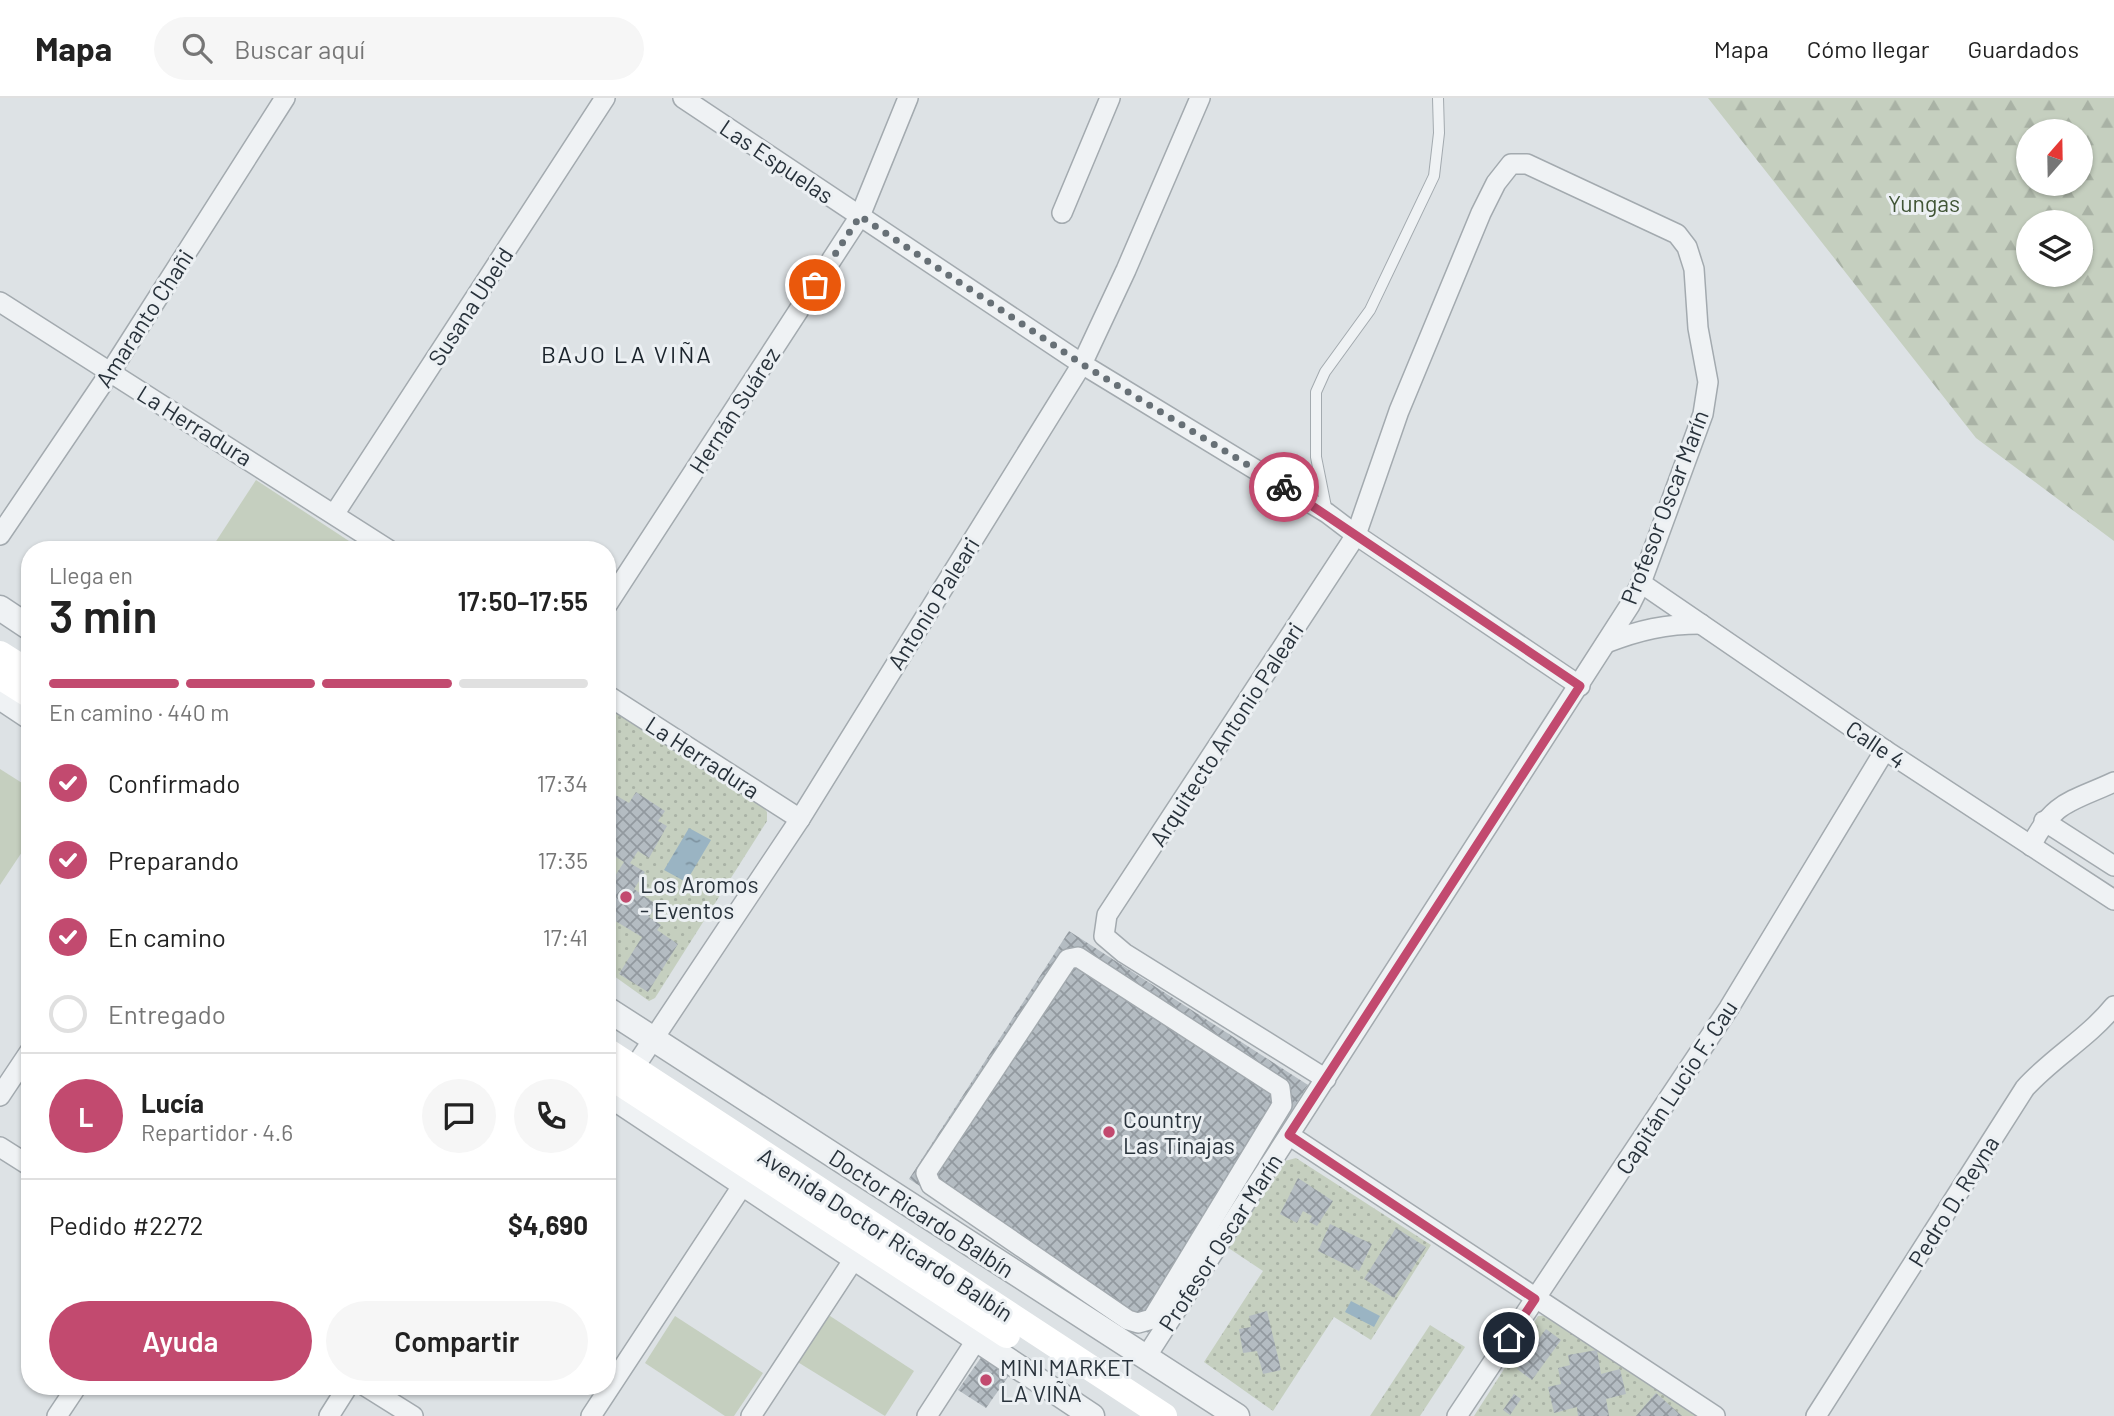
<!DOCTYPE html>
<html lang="es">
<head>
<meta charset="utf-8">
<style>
  body { margin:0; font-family:Barlow,sans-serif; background:#f6f6f6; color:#222; height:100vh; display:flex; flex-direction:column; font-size:26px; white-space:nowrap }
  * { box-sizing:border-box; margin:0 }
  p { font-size:23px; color:#767676 }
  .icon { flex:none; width:38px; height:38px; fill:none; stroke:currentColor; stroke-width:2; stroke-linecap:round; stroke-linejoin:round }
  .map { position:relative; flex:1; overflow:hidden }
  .side { position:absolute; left:21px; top:443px; width:595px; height:854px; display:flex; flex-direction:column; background:#fff; border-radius:28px; box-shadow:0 2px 5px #0004 }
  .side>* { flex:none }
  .needle { width:46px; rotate:20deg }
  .controls { position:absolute; left:2016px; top:21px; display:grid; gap:14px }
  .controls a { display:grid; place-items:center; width:77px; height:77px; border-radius:50%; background:#fff; box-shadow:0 2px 5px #0004; font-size:35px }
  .pin { position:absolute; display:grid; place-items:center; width:60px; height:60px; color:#fff; margin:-30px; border:4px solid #fff; border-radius:50%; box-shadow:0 2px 7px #0007 }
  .courier { position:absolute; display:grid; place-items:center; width:70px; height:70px; margin:-35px; border:5px solid #c24a6f; border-radius:50%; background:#fff; color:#222; box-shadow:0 2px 9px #0007 }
  .summary em { font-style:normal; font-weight:600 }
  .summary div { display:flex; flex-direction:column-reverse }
  .summary { display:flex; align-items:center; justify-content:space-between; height:119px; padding:0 28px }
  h1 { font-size:46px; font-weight:600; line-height:52px }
  .bar { display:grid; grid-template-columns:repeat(4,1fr); gap:10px 7px; align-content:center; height:84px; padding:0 28px }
  .bar i { height:9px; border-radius:5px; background:#e0e0e0 }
  .bar .on { background:#c24a6f }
  .bar p { grid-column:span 4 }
  .line { display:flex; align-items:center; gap:18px; padding:0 28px; border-top:2px solid #e0e0e0 }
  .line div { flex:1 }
  .round { display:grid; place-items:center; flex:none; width:74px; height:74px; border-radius:37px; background:#f6f6f6 }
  ol { padding:0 28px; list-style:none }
  li { display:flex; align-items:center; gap:21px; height:77px }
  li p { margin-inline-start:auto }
  li .icon { padding:7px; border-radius:50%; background:#c24a6f; color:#fff; stroke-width:4 }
  li:last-child { color:#767676 }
  li i { width:38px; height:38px; border:4px solid #e0e0e0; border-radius:50% }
  .cta { display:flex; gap:14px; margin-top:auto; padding:14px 28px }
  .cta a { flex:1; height:80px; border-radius:42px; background:#c24a6f; color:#fff; font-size:28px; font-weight:600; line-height:80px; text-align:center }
  .cta a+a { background:#f6f6f6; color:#222 }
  header { display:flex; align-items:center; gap:42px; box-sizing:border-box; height:98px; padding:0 35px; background:#fff; border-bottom:2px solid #e0e0e0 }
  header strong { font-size:33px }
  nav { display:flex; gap:38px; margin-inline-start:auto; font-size:24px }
  .search { width:490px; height:63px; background:#f6f6f6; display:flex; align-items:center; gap:18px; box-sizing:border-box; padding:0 24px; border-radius:38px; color:#767676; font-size:26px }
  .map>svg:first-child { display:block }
  .grass { fill:#c5cfbf }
  .forest { fill:url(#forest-firs); fill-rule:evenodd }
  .park { fill:url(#park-dots) }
  .water { fill:url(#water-ripples) }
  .building { fill:url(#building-cross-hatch) }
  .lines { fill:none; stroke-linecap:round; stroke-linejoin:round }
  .service-casing { stroke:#a3aaaf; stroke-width:12 }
  .minor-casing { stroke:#a3aaaf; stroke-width:22 }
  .tertiary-casing { stroke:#a3aaaf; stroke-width:27 }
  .service { stroke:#eff2f4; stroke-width:10 }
  .minor { stroke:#eff2f4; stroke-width:19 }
  .tertiary { stroke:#eff2f4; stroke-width:24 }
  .secondary { stroke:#fff; stroke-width:26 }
  .done { stroke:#677076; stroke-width:7; stroke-dasharray:0 12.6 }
  .route { stroke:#c24a6f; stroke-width:9 }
  .poi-dot { fill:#c24a6f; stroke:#ecf0f3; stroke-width:2.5 }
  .labels { text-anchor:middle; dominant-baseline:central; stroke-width:6; stroke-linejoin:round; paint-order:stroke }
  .street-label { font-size:23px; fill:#28323b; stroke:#ecf0f3 }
  .park-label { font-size:23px; fill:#415536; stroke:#ecf0f3 }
  .poi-label { font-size:23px; fill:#28323b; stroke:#ecf0f3; text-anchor:start }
  .neighbourhood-label { font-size:24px; letter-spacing:2px; fill:#1a232b; stroke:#ecf0f3 }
</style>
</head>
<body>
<header>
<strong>Mapa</strong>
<div class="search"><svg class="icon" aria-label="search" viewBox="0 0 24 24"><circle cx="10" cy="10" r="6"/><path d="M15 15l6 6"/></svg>Buscar aquí</div>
<nav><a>Mapa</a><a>Cómo llegar</a><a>Guardados</a></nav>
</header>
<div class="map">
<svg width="2114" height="1318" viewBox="0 0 2114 1318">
  <defs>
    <pattern id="forest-firs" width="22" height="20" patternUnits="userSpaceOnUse" patternTransform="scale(1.75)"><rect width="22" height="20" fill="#c5cfbf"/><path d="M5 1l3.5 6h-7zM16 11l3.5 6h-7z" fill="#a9b2a5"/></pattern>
    <pattern id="park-dots" width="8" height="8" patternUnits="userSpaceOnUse" patternTransform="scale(1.75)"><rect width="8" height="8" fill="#c5cfbf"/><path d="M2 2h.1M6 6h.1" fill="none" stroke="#a9b2a5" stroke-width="1.8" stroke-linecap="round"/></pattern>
    <pattern id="water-ripples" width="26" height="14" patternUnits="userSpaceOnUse" patternTransform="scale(1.75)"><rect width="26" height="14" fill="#9ab4c3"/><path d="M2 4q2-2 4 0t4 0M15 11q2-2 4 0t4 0" fill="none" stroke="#7e93a0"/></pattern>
    <pattern id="building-cross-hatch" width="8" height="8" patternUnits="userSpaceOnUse" patternTransform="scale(1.75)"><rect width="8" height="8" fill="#b4bcc2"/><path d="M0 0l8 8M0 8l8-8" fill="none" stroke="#92999f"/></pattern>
  </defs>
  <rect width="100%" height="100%" fill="#dde2e5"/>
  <g class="grass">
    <path d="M256,382L349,443L344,451H211Z"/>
    <path d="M0,671L30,690V742L0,787Z"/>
    <path d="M827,1216L914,1273L885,1318L796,1263Z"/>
    <path d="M675,1218L763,1275L734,1318H725L645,1265Z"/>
  </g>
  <path class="forest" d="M1708,0H2114V443L1976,340ZM2028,33H2081V86H2028ZM2028,124H2081V177H2028Z"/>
  <g class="park">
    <path d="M607,606L761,706L767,714V723L655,900L649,903L607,873Z"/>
    <path d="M1296,1060L1431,1147L1371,1242L1334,1219L1273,1313L1204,1264L1263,1173L1227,1149L1285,1063Z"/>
    <path d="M1549,1217L1702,1318H1474L1538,1218Z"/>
    <path d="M1430,1227L1465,1249L1420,1318H1370Z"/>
  </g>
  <g class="water">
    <path d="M689,730L711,742L686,784L664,772Z"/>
    <path d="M1351,1203L1380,1218L1374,1229L1345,1214Z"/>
  </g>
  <g class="building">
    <path d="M607,692L629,705L636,694L665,713L658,723L667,728L649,760L638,753L630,765L645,774L634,791L657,807L649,819L661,827L657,832L678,846L648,894L619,876L642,839L607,818V773L615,778L624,764L607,753Z"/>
    <path d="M1069,833L1308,987L1148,1235L909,1081Z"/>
    <path d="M1298,1080L1333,1103L1317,1128L1309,1124L1312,1118L1303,1113L1297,1125L1280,1116Z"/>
    <path d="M1330,1126L1372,1146L1359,1173L1318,1153Z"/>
    <path d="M1396,1130L1426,1149L1394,1200L1364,1181Z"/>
    <path d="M1267,1213L1281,1272L1263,1276L1257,1253L1243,1255L1239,1231L1251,1229L1249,1218Z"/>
    <path d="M1546,1231L1561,1242L1532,1282L1517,1271Z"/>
    <path d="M1597,1252L1601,1276L1620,1271L1626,1296L1606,1301L1609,1318H1578L1577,1309L1554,1315L1548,1289L1561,1286L1558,1270L1570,1267L1568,1257Z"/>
    <path d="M985,1254L1013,1272L986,1310L958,1292Z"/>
    <path d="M1656,1295L1682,1318H1636Z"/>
    <path d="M1514,1296L1521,1301L1510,1317L1503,1312Z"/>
  </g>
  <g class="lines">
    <defs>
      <path id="service" d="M1327,414L1316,359V294L1325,274L1370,212L1434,78L1439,35L1438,0"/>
      <g id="minor">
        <path d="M683,0L1082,266L1327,415L1356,437L1580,588"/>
        <path d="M1062,115L1110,0"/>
        <path d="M0,204L389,452"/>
        <path d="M335,415L605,0"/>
        <path d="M0,437L111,273L285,0"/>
        <path d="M1641,485L1885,652L2114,802"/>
        <path d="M607,507L860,118L908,0"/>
        <path d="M1606,545C1639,532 1666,526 1701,526"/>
        <path d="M607,597L800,721"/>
        <path d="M2044,723L2114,768"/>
        <path d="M2031,748C2053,703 2071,704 2114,684"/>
        <path d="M1078,859L1280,990L1282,1007L1152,1221L1138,1225L1128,1222L931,1087L926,1075L1068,861Z"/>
        <path d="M626,982L800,721L1082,266L1126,172L1200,0"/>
        <path d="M0,998L30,953"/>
        <path d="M1289,1037L1715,1318"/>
        <path d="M0,1049L30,1068"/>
        <path d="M1146,1259L1630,507L1641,485L1703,316L1708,284L1698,230L1694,171L1687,149L1677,136L1527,66H1511L1496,85L1481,115L1399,313L1356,437L1107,817L1104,838L1124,855L1326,981"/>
        <path d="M365,1288L413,1318"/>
        <path d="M57,1318L77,1288"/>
        <path d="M329,1318L348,1288"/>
        <path d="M591,1318L750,1076"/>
        <path d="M751,1318L854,1161"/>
        <path d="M927,1318L977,1241"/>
        <path d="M1457,1318L1729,910L1885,652"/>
        <path d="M1816,1318L2025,990C2052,960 2088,940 2114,908"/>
      </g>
      <g id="tertiary">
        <path d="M0,510L30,530"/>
        <path d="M0,599L30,619"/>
        <path d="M607,911L1237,1318"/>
        <path d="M607,995L1092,1318"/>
      </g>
    </defs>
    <use href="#service" class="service-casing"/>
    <use href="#minor" class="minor-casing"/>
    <use href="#tertiary" class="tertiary-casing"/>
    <use href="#service" class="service"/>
    <use href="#minor" class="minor"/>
    <use href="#tertiary" class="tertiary"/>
    <g class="secondary">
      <path d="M0,556L30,575"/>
      <path d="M0,578L30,597"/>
      <path d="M607,953L1164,1318"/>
      <path d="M607,976L1007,1237"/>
    </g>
  </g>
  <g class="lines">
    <path class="done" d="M815,187L860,118L1082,266L1284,389"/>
    <path class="route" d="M1284,389L1580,588L1289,1037L1535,1201L1509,1240"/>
  </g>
  <g class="poi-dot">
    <circle cx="626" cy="799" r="7"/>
    <circle cx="1109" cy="1034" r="7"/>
    <circle cx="986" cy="1282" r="7"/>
  </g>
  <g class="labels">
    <g class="street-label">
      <text transform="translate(777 63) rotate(34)">Las Espuelas</text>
      <text transform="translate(470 208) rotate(-57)">Susana Ubeid</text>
      <text transform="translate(144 220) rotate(-57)">Amaranto Chañi</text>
      <text transform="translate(734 312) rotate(-57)">Hernán Suárez</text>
      <text transform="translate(195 327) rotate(32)">La Herradura</text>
      <text transform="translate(1664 409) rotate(-69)">Profesor Oscar Marín</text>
      <text transform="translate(933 505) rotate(-58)">Antonio Paleari</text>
      <text transform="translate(1226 636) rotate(-57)">Arquitecto Antonio Paleari</text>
      <text transform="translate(1876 646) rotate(34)">Calle 4</text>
      <text transform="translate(703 659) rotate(33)">La Herradura</text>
      <text transform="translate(1676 989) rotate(-57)">Capitán Lucio F. Cau</text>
      <text transform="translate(1953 1103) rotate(-58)">Pedro D. Reyna</text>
      <text transform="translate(922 1115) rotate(33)">Doctor Ricardo Balbín</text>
      <text transform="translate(886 1136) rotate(33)">Avenida Doctor Ricardo Balbín</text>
      <text transform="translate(1220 1144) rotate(-57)">Profesor Oscar Marín</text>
    </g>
    <g class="park-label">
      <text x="1924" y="105">Yungas</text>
    </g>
    <g class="poi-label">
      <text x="640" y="786">Los Aromos<tspan x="640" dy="26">- Eventos</tspan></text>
      <text x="1123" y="1021">Country<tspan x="1123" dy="26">Las Tinajas</tspan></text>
      <text x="1000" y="1269">MINI MARKET<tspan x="1000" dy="26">LA VIÑA</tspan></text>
    </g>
    <g class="neighbourhood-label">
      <text x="627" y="255">BAJO LA VIÑA</text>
    </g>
  </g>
</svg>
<div class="controls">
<a><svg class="needle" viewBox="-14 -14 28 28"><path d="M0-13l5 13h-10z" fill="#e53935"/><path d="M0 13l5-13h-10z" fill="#767676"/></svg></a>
<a><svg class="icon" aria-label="layers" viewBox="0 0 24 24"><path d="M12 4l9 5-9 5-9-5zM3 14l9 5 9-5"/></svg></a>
</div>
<div class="pin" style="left:815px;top:187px;background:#ea580c"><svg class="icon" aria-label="bag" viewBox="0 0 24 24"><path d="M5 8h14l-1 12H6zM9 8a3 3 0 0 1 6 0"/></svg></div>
<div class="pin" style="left:1509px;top:1240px;background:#1f2937"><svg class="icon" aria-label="home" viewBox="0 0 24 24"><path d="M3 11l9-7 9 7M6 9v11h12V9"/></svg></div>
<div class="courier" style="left:1284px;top:389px"><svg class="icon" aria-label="bike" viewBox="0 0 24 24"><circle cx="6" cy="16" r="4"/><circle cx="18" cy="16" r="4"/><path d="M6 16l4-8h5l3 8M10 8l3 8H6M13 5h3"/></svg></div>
<section class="side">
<div class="summary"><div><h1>3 min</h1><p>Llega en</p></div><em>17:50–17:55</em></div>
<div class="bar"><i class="on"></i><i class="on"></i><i class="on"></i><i></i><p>En camino · 440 m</p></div>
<ol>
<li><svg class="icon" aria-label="check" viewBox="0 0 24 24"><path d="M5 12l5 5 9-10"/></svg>Confirmado<p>17:34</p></li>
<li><svg class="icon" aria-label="check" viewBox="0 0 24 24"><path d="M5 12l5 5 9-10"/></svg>Preparando<p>17:35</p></li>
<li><svg class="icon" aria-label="check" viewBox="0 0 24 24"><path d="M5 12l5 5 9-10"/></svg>En camino<p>17:41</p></li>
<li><i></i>Entregado</li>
</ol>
<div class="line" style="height:126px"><b class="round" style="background:#c24a6f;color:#fff">L</b><div><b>Lucía</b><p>Repartidor · 4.6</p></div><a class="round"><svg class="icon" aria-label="chat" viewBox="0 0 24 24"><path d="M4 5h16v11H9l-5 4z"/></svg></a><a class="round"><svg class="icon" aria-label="phone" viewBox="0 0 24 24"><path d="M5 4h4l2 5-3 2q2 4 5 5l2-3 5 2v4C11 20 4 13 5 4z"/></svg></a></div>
<div class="line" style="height:91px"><div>Pedido #2272</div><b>$4,690</b></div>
<div class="cta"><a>Ayuda</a><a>Compartir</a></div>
</section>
</div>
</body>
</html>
